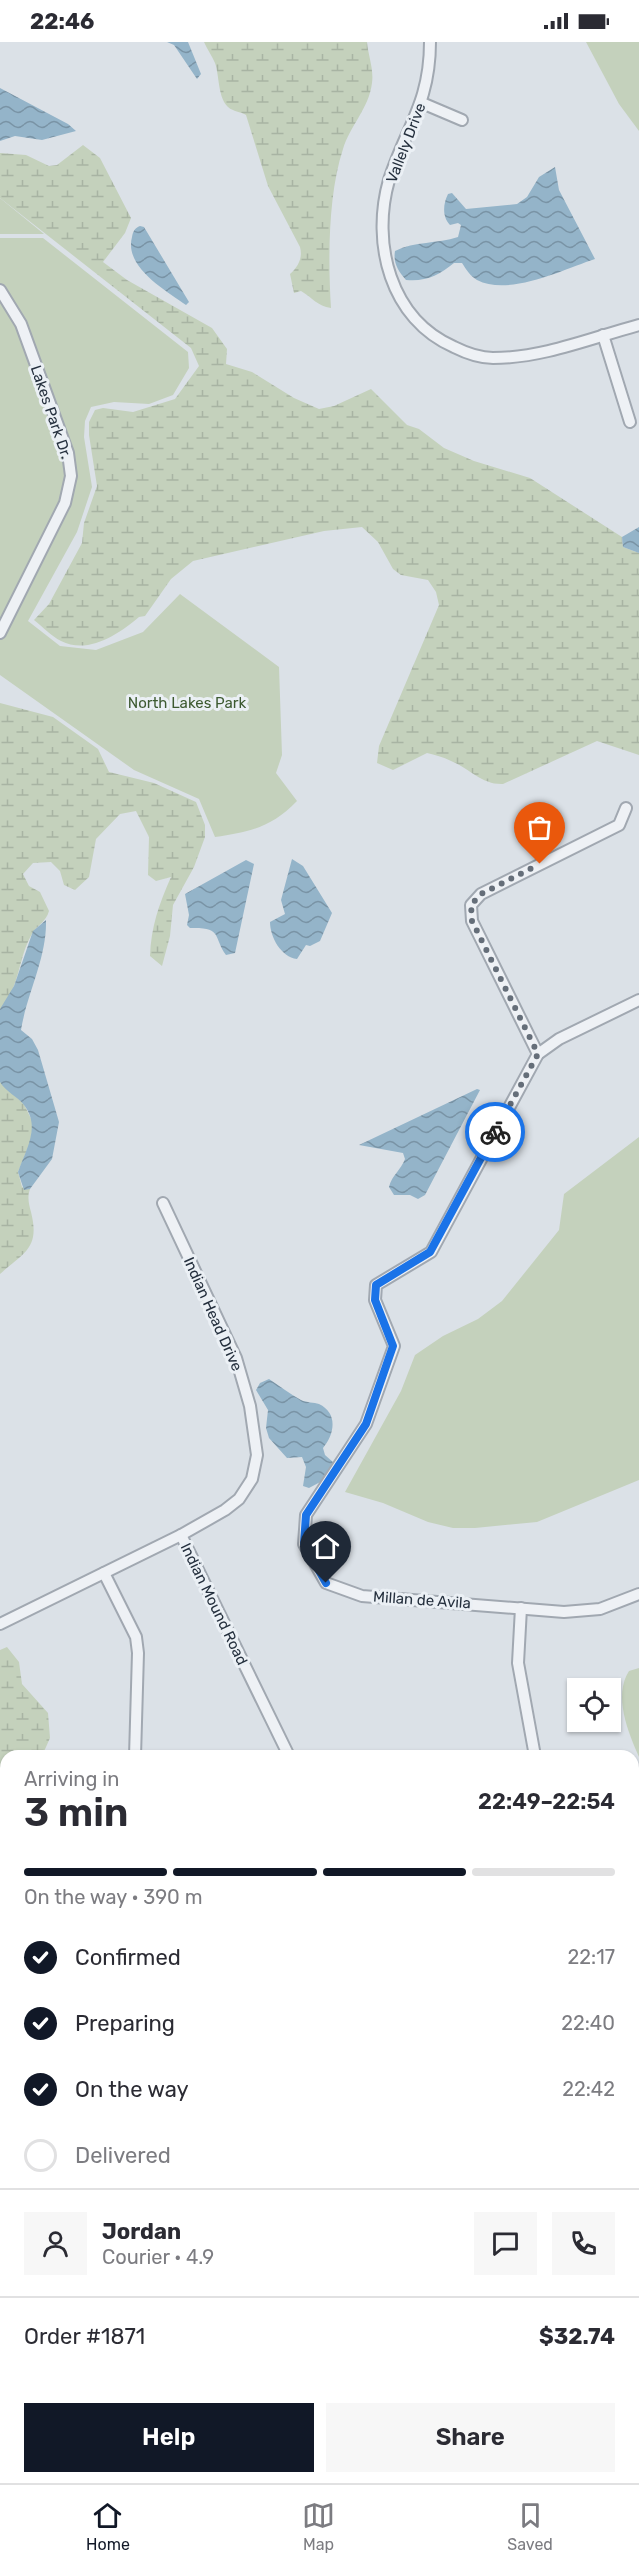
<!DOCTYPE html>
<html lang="en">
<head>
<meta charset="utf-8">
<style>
  body { margin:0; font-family:Rubik,sans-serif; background:#f7f7f7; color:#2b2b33; height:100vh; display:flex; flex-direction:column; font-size:22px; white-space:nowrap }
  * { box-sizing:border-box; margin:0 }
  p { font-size:20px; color:#7c7c81 }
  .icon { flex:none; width:33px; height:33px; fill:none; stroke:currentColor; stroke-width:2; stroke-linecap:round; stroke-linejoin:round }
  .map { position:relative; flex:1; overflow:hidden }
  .details { position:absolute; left:0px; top:1708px; width:639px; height:734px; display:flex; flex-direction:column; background:#fff; border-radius:18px 18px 0 0; box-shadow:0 2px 4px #0004 }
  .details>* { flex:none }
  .buttons { position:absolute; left:567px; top:1636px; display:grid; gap:12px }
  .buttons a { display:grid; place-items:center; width:54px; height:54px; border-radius:0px; background:#fff; box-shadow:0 2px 4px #0004; font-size:30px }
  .pin { position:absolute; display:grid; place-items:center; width:51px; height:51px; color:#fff; margin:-62px -26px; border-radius:50% 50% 50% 0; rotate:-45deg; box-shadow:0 0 6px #0007 }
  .pin .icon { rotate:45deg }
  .courier { position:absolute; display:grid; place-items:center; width:60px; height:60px; margin:-30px; border:4px solid #1a73e8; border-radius:50%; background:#fff; color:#222; box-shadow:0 2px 8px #0007 }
  .head em { font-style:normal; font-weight:600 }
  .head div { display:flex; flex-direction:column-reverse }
  .head { display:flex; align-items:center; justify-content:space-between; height:102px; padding:0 24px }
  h1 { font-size:39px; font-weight:600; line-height:45px }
  .bar { display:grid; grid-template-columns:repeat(4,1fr); gap:9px 6px; align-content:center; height:72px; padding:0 24px }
  .bar i { height:8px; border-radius:4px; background:#e1e1e2 }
  .bar .on { background:#111827 }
  .bar p { grid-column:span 4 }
  .line { display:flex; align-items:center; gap:15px; padding:0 24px; border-top:2px solid #e1e1e2 }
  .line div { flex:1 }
  .round { display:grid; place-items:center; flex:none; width:63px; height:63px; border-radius:0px; background:#f7f7f7 }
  ol { padding:0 24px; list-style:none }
  li { display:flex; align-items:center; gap:18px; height:66px }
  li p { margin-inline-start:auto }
  li .icon { padding:6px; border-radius:50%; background:#111827; color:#fff; stroke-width:4 }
  li:last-child { color:#7c7c81 }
  li i { width:33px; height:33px; border:3px solid #e1e1e2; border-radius:50% }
  .primary-button { display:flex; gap:12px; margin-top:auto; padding:12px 24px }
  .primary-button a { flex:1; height:69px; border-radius:0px; background:#111827; color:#fff; font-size:24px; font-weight:600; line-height:69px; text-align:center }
  .primary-button a+a { background:#f7f7f7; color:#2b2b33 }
  .status { display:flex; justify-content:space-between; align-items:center; height:42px; padding:0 30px; background:#fff; direction:ltr }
  .status svg { height:16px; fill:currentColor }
  .dock { display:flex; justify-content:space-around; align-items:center; height:84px; border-top:2px solid #e1e1e2; background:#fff; font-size:16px; color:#7c7c81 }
  .dock a { display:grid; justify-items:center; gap:3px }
  .dock .on { color:#111827 }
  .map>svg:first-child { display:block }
  .green { fill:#c4d1bc }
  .wetland { fill:url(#wetland-marsh) }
  .water { fill:url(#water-waves) }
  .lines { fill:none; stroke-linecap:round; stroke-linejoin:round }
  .minor-casing { stroke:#a1a8b1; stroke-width:14 }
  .minor { stroke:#eef1f5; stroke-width:10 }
  .done { stroke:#656e79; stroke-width:6; stroke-dasharray:0 10.8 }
  .route { stroke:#1a73e8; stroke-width:8 }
  .labels { text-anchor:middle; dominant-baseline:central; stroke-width:6; stroke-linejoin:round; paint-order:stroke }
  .street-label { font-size:15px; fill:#25303e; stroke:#ebf0f5 }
  .park-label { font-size:15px; fill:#3d5a31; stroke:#ebf0f5 }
</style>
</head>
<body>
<div class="status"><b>22:46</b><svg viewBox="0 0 49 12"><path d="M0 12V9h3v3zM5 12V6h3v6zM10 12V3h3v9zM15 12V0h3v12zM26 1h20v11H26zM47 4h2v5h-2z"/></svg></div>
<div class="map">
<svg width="639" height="2441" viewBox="0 0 639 2441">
  <defs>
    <pattern id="wetland-marsh" width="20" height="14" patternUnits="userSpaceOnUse" patternTransform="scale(1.5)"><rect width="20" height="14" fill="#c4d1bc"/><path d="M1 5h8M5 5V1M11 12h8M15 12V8" fill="none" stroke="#a8b4a3"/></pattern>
    <pattern id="water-waves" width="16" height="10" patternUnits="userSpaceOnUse" patternTransform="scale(1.5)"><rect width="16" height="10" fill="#94b4c9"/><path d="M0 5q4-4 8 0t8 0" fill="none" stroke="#7993a5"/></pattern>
  </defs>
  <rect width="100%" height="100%" fill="#dbe1e7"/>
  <g class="green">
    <path d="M586,0H639V89L619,62Z"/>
    <path d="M0,156L44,192H0Z"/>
    <path d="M0,196H43L188,310L189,326L173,353L149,362L114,360L91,365L85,379L84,395L92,445L77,490L28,579L60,604L96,608L143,590L180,552L279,625L282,713L276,731L297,759C272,785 250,790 215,795L199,757L134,728L0,633Z"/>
    <path d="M639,1095V1438L537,1480L475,1486H453L428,1480L383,1461L345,1450L401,1349L415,1313L443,1294L478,1277L502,1259L559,1188L564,1152Z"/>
    <path d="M639,1626V1715C628,1690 613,1654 629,1629Z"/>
  </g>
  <g class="wetland">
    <path d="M204,0H367C368,13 374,27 372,41C369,66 350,84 343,107C328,152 328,219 331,266C317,264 313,256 301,249L294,251L290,232C298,225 303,216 300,205L268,144L246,73C241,70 237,70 233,68C217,62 220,34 215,21C212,14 207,7 204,0Z"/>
    <path d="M83,103L100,116L131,176L125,191L103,220L127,238L212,286L227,307L226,322L252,330L294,356L319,367L334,364L371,347L407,383L419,387L444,406L474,419L530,436L622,495L623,505L639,511V713L597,699L503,742C482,743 469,726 451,719C443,715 435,713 427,711L393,728L377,721L379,704L439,563L436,550L428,538L401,533L393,527L378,500L362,485L324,489L193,519L171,537L145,574L139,575C119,592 88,613 61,599C51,594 43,585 34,578L49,562L82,501L84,481L97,444L89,393V380L95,368L103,366L133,370L175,357L199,324L191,306L0,156V111L26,113L49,124L57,123Z"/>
    <path d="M0,661L53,675L98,707L109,730L154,741L196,760L205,783V795L194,825L173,863L170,894L162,924L150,914C151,885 159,862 171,835L156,839L148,833L149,795L136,769L120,772L96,797L89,835L75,848L64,843L60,829L51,820L33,821L23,832L29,844L40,850L49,869C46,880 38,882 32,892C18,915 20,947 0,967Z"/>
    <path d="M0,1040L24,1062L33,1081L31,1098L18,1130L22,1145L30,1147C27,1156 29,1162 31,1170C40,1206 25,1210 0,1232Z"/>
    <path d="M7,1605L19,1620L22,1642L48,1671L50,1696L42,1714H6V1795L0,1790V1608Z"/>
    <path d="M6,2067V2123L0,2126V2072Z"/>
  </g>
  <g class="water">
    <path d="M167,0H188L201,32L197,37L174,3Z"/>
    <path d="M0,46L68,82L76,89L42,98L15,94L0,99Z"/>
    <path d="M555,125L559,148L595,217C564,227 509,255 477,238C470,234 466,227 462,221H454C439,233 426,240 406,238C398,229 393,221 395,209C415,199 437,202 458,195L461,183L458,181L450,183C442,175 443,162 448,152L452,151L466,167L517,162L527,155L539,135Z"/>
    <path d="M140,184L144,185L189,260L186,263C165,248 124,225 132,195C133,189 135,186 140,184Z"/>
    <path d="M639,485V511L623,505L622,495Z"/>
    <path d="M292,817L303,824L332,871L320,899L310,904L306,903L297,917C281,915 270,895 270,880L285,872L281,858Z"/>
    <path d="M246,818L254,822L235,911L226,913C213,895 223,885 190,886L187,883L189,873L185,852Z"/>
    <path d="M46,878C47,916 27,951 21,988L32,997L38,1008L59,1080L52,1117L30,1147L24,1148L18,1130C26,1107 41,1085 24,1063C17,1054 6,1050 0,1040V967L14,944L33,889Z"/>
    <path d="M477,1047L480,1048L425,1153L418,1157L410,1153H394L389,1145C392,1133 401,1128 405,1117L403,1111L359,1103Z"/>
    <path d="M269,1337C280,1344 290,1352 301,1358C307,1361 314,1360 319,1362C338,1371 335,1392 323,1406L325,1413L334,1421L324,1438L309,1446L303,1444L306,1425L302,1415L287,1416L269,1396L266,1386L268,1368L256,1348L260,1341Z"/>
    <path d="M6,1863V1996L0,2016V1870Z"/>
    <path d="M0,2173L6,2177V2286L0,2293Z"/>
    <path d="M336,2436H440V2441H335Z"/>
  </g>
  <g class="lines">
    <defs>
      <g id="minor">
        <path d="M430,0C430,61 406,85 389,138C371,201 390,277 454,305C466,311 480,316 493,316C543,316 591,296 639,283"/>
        <path d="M422,61L462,78"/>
        <path d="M0,248L21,282L68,411L71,434L65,461L0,591"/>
        <path d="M603,293L630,380"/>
        <path d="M639,958L559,997L538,1012L431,1210L376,1243L375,1258L394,1304L366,1382L306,1473L304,1502L326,1541L362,1554L564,1570L600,1567L639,1552"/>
        <path d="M538,1012L472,879L471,863L481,852L619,783L626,766"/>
        <path d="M181,1493L289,1714"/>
        <path d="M104,1531L136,1595L138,1611L135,1714"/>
        <path d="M521,1566L518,1621L535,1714"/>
        <path d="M0,1582L181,1493L225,1468L239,1457L252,1437L257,1413L250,1364L236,1316L163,1161"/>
        <path d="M633,1928L639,1936"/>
        <path d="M633,2022L639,2018"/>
        <path d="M633,2209L639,2221"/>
        <path d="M633,2346L639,2343"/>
        <path d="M135,2441L145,2436"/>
        <path d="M558,2441L559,2436"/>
      </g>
    </defs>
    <use href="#minor" class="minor-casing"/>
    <use href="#minor" class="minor"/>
  </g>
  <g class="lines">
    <path class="done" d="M495,1090L538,1012L472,879L471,863L481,852L540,822"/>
    <path class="route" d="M326,1541L304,1502L306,1473L366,1382L393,1304L375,1258L376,1243L430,1210L495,1090"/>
  </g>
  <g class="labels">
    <g class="street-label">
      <text transform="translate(406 101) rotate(-69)">Vallely Drive</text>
      <text transform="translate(51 370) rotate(71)">Lakes Park Dr.</text>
      <text transform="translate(213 1272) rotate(66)">Indian Head Drive</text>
      <text transform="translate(422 1558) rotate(4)">Millan de Avila</text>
      <text transform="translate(214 1562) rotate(64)">Indian Mound Road</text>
    </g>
    <g class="park-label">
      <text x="187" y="661">North Lakes Park</text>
    </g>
  </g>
</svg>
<div class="buttons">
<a><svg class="icon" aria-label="locate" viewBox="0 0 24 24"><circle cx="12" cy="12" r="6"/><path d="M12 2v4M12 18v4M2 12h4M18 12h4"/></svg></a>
</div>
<div class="pin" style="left:540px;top:822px;background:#ea580c"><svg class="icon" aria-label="bag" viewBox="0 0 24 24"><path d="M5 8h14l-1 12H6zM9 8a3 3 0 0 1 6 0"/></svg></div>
<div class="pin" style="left:326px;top:1541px;background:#1f2937"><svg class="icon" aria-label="home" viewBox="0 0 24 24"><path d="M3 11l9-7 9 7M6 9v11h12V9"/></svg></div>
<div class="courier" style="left:495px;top:1090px"><svg class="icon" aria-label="bike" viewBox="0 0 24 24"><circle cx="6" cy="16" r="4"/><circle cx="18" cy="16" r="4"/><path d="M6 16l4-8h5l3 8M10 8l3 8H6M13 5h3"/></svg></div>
<section class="details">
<div class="head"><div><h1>3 min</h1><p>Arriving in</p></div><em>22:49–22:54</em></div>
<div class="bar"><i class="on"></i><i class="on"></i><i class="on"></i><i></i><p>On the way · 390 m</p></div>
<ol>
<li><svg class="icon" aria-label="check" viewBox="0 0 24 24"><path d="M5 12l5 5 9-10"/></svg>Confirmed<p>22:17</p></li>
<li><svg class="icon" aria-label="check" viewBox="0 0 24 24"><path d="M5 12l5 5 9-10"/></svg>Preparing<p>22:40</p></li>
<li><svg class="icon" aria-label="check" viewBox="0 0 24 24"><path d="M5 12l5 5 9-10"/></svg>On the way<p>22:42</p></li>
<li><i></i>Delivered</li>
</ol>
<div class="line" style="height:108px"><a class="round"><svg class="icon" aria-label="person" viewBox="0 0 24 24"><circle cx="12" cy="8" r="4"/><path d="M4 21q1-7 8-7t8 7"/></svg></a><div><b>Jordan</b><p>Courier · 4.9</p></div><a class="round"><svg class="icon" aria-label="chat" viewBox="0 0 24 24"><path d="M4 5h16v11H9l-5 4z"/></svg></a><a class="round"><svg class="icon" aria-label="phone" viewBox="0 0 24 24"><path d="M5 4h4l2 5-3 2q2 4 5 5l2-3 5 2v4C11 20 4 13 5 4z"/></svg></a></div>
<div class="line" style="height:78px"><div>Order #1871</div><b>$32.74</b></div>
<div class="primary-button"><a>Help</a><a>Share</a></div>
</section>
</div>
<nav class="dock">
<a class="on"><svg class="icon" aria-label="home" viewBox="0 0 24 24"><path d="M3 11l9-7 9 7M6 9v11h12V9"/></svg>Home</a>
<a><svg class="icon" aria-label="map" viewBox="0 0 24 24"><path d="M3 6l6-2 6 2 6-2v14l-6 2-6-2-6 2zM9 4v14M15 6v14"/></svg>Map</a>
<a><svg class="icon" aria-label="saved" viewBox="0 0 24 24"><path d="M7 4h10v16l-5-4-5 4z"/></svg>Saved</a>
</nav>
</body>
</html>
